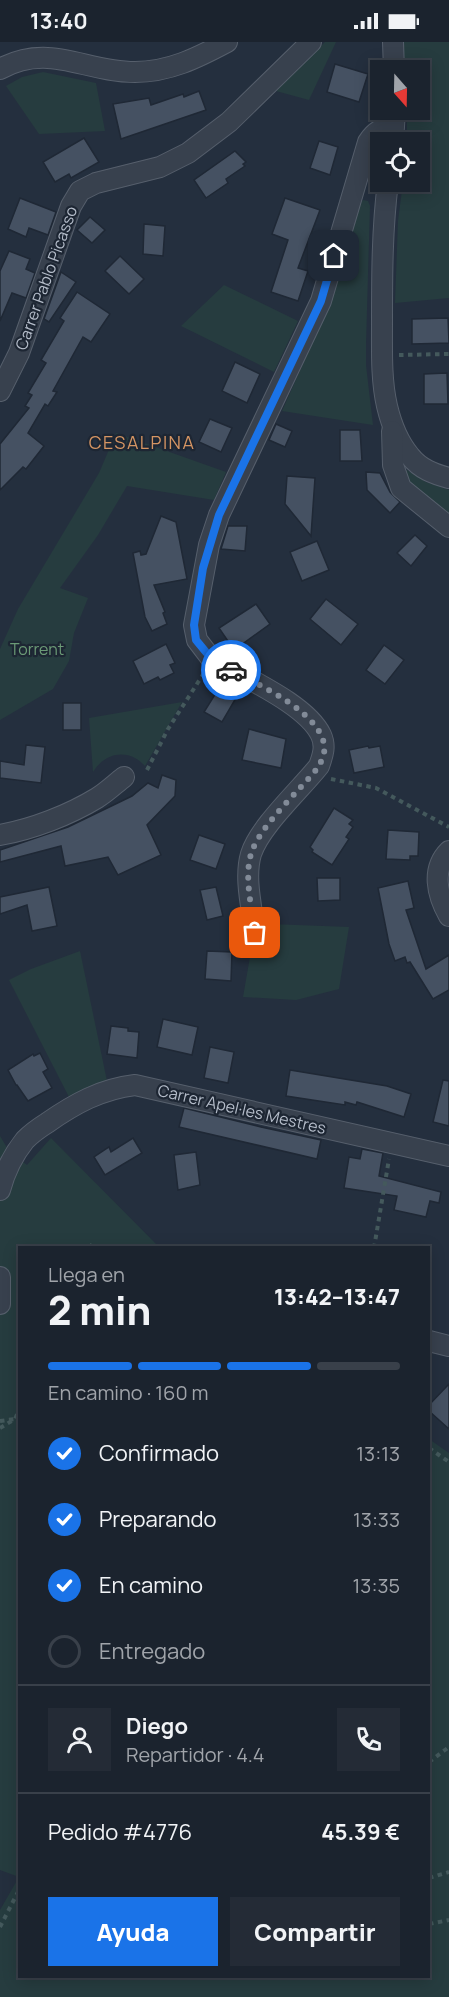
<!DOCTYPE html>
<html lang="es">
<head>
<meta charset="utf-8">
<style>
  body { margin:0; font-family:Manrope,sans-serif; background:#242b36; color:#f1f3f6; height:100vh; display:flex; flex-direction:column; font-size:22px; white-space:nowrap }
  * { box-sizing:border-box; margin:0 }
  p { font-size:20px; color:#a0a4aa }
  .icon { flex:none; width:33px; height:33px; fill:none; stroke:currentColor; stroke-width:2; stroke-linecap:round; stroke-linejoin:round }
  .map { position:relative; flex:1; overflow:hidden }
  .drawer { position:absolute; left:18px; top:1204px; width:412px; height:732px; display:flex; flex-direction:column; background:#1b232e; border-radius:0px; box-shadow:0 3px 15px #0003,0 0 0 2px #39404a }
  .drawer>* { flex:none }
  .needle { width:39px; rotate:160deg }
  .controls { position:absolute; left:370px; top:18px; display:grid; gap:12px }
  .controls a { display:grid; place-items:center; width:60px; height:60px; border-radius:0px; background:#1b232e; box-shadow:0 3px 15px #0003,0 0 0 2px #39404a; font-size:30px }
  .pin { position:absolute; display:grid; place-items:center; width:51px; height:51px; color:#fff; margin:-26px; border-radius:12px; box-shadow:0 3px 9px #0006 }
  .courier { position:absolute; display:grid; place-items:center; width:60px; height:60px; margin:-30px; border:4px solid #1a73e8; border-radius:50%; background:#fff; color:#222; box-shadow:0 2px 8px #0007 }
  .headline em { font-style:normal; font-weight:800 }
  .headline div { display:flex; flex-direction:column-reverse }
  .headline { display:flex; align-items:center; justify-content:space-between; height:102px; padding:0 30px }
  h1 { font-size:39px; font-weight:800; line-height:45px }
  .bar { display:grid; grid-template-columns:repeat(4,1fr); gap:9px 6px; align-content:center; height:72px; padding:0 30px }
  .bar i { height:8px; border-radius:4px; background:#39404a }
  .bar .selected { background:#1a73e8 }
  .bar p { grid-column:span 4 }
  .line { display:flex; align-items:center; gap:15px; padding:0 30px; border-top:2px solid #39404a }
  .line div { flex:1 }
  .round { display:grid; place-items:center; flex:none; width:63px; height:63px; border-radius:0px; background:#242b36 }
  ol { padding:0 30px; list-style:none }
  li { display:flex; align-items:center; gap:18px; height:66px }
  li p { margin-inline-start:auto }
  li .icon { padding:6px; border-radius:50%; background:#1a73e8; color:#fff; stroke-width:4 }
  li:last-child { color:#a0a4aa }
  li i { width:33px; height:33px; border:3px solid #39404a; border-radius:50% }
  .cta { display:flex; gap:12px; margin-top:auto; padding:12px 30px }
  .cta a { flex:1; height:69px; border-radius:0px; background:#1a73e8; color:#fff; font-size:24px; font-weight:800; line-height:69px; text-align:center }
  .cta a+a { background:#242b36; color:#f1f3f6 }
  .status { display:flex; justify-content:space-between; align-items:center; height:42px; padding:0 30px; background:#1b232e; direction:ltr }
  .status svg { height:16px; fill:currentColor }
  .map>svg:first-child { display:block }
  .green { fill:#263c3f }
  .building { fill:#455162; stroke:#1f2835; stroke-width:1.5 }
  .lines { fill:none; stroke-linecap:round; stroke-linejoin:round }
  .minor-casing { stroke:#565f6c; stroke-width:22 }
  .path { stroke:#44595c; stroke-width:4; stroke-dasharray:4.5 4.5; stroke-linecap:butt }
  .minor { stroke:#38414e; stroke-width:20 }
  .done { stroke:#828b98; stroke-width:6; stroke-dasharray:0 10.8 }
  .route { stroke:#1a73e8; stroke-width:8 }
  .labels { text-anchor:middle; dominant-baseline:central; stroke-width:4.5; stroke-linejoin:round; paint-order:stroke }
  .street-label { font-size:16px; fill:#b4bcc9; stroke:#1d2633 }
  .park-label { font-size:16px; fill:#6b9a76; stroke:#1d2633 }
  .neighbourhood-label { font-size:18px; letter-spacing:1.5px; fill:#d59563; stroke:#1d2633 }
</style>
</head>
<body>
<div class="status"><b>13:40</b><svg viewBox="0 0 49 12"><path d="M0 12V9h3v3zM5 12V6h3v6zM10 12V3h3v9zM15 12V0h3v12zM26 1h20v11H26zM47 4h2v5h-2z"/></svg></div>
<div class="map">
<svg width="449" height="1955" viewBox="0 0 449 1955">
  <rect width="100%" height="100%" fill="#242f3e"/>
  <g class="green">
    <path d="M325,0H336L309,58L276,49Z"/>
    <path d="M403,0H449V256L395,261L398,179L403,140H420V100H407V68H420V28H405Z"/>
    <path d="M43,30L96,41L105,89L39,92L6,44L22,35Z"/>
    <path d="M363,158L368,159L370,164L366,302V323L373,383L282,369L330,261L358,163Z"/>
    <path d="M224,243L298,279L274,330L181,284Z"/>
    <path d="M116,391L226,430L214,458L127,444L98,493L60,546L88,556L74,591L69,619L53,647L0,678V607L18,567L99,431Z"/>
    <path d="M402,425L426,440L449,448V472C430,459 410,448 402,425Z"/>
    <path d="M182,660L145,724C129,706 105,710 93,730L89,676Z"/>
    <path d="M270,882L349,885L339,947L296,958L243,955L251,909C267,911 277,897 270,882Z"/>
    <path d="M80,909L107,1039L70,1057L9,938L31,927Z"/>
    <path d="M0,1094L9,1109L27,1123L51,1096L160,1206H20V1935H429V1397L449,1411V1955H0V1868L19,1835L0,1828Z"/>
  </g>
  <g class="building">
    <path d="M335,22L368,32L359,60L327,50Z"/>
    <path d="M199,49L206,68L121,97L113,62L149,56L151,63L183,52L184,55Z"/>
    <path d="M84,96L99,120L71,136L69,132L55,140L43,120Z"/>
    <path d="M319,99L338,105L330,133L310,126Z"/>
    <path d="M235,109L246,120L243,122L245,124L226,137L228,141L206,156L194,138Z"/>
    <path d="M20,156L56,170L48,193L29,186L26,195L8,187Z"/>
    <path d="M285,156L320,168L298,226L308,229L298,259L271,250L288,198L272,192Z"/>
    <path d="M90,175L105,188L92,201L77,188Z"/>
    <path d="M144,182L165,184L163,214L143,212Z"/>
    <path d="M9,209L30,217L26,227L35,231L26,256L12,251L0,279V229Z"/>
    <path d="M120,214L144,237L129,252L105,229Z"/>
    <path d="M61,230L76,240L49,280L44,277Z"/>
    <path d="M77,250L110,272L91,300L83,295L53,349L57,350L48,364L45,362L28,391L44,404L26,427L23,425L0,448V402L29,366L25,364L32,353L28,351L46,321L41,318L64,279L60,276Z"/>
    <path d="M448,276L449,301L412,302V277Z"/>
    <path d="M235,320L260,332L247,361L222,349Z"/>
    <path d="M447,331L448,362H424V332Z"/>
    <path d="M210,377L232,386L221,410L199,400Z"/>
    <path d="M276,382L292,389L285,405L269,398Z"/>
    <path d="M340,388H360L362,419H340Z"/>
    <path d="M366,430L380,431L390,450L400,460L390,471L367,448Z"/>
    <path d="M287,434L315,436L311,494L285,462Z"/>
    <path d="M161,474L176,480L187,537L154,543L165,570L163,571L167,582L152,589L145,575L133,511L140,509L141,513L146,512Z"/>
    <path d="M228,484H247L245,509L221,507Z"/>
    <path d="M415,493L427,504L411,524L397,511Z"/>
    <path d="M317,499L329,528L302,539L290,510Z"/>
    <path d="M326,557L358,582L341,603L310,577Z"/>
    <path d="M256,562L270,582L234,608L219,586Z"/>
    <path d="M166,602L175,621L170,623L174,631L160,638L158,635L144,642L133,619Z"/>
    <path d="M384,603L404,618L385,642L366,628Z"/>
    <path d="M219,646L236,656L222,680L204,670Z"/>
    <rect x="63" y="661" width="18" height="27"/>
    <path d="M249,687L286,697L281,726L242,718Z"/>
    <path d="M26,703L45,705L41,741L0,736V719L24,723Z"/>
    <path d="M368,704L369,706L380,704L384,725L354,731L349,708Z"/>
    <path d="M162,733L176,738L175,754L147,783L161,813L118,833L108,815L65,824L61,804L0,820V808L68,785L132,754L148,741L158,746Z"/>
    <path d="M334,766L353,778L349,782L353,785L346,795L349,797L332,823L312,810L313,808L310,805Z"/>
    <path d="M388,788L419,790L418,814H410V818L386,817Z"/>
    <path d="M199,793L225,802L216,827L190,818Z"/>
    <path d="M317,836H340V858L318,859Z"/>
    <path d="M408,839L414,866L406,868L426,927L449,913V948L433,957L410,920L407,921L405,915L395,919L389,902L378,846Z"/>
    <path d="M49,845L57,884L32,889L27,863L0,872V855Z"/>
    <path d="M216,845L223,874L207,878L200,848Z"/>
    <path d="M207,909L232,910L231,939L205,937Z"/>
    <path d="M163,977L198,985L192,1013L157,1005Z"/>
    <path d="M111,984L128,986V989L139,990L137,1016L107,1012Z"/>
    <path d="M210,1005L234,1010L228,1041L204,1036Z"/>
    <path d="M40,1011L48,1027L43,1030L52,1046L28,1059L17,1043H16L8,1028L33,1012L34,1014Z"/>
    <path d="M290,1028L387,1044L411,1052L404,1075L357,1060L356,1063L345,1060V1063L286,1054Z"/>
    <path d="M443,1038L449,1039V1084L433,1080Z"/>
    <path d="M184,1066L261,1085L321,1098L317,1117L179,1085Z"/>
    <path d="M133,1096L142,1111L105,1133L94,1115L109,1105L111,1110Z"/>
    <path d="M362,1107L383,1111L379,1134L441,1150L439,1161L430,1159L426,1175L394,1168L397,1154L344,1146L349,1115L360,1117Z"/>
    <path d="M196,1110L200,1143L178,1148L174,1113Z"/>
    <path d="M449,1342V1387L429,1369V1363Z"/>
  </g>
  <g class="lines">
    <defs>
      <g id="minor">
        <path d="M393,0L394,28"/>
        <path d="M0,27C49,0 84,30 135,30C169,30 197,16 227,0"/>
        <path d="M393,100L395,68"/>
        <path d="M388,140C382,187 382,234 382,282C382,309 381,338 387,364C391,381 399,401 410,414C420,427 434,432 449,436"/>
        <path d="M0,349L19,311L71,164L80,149L96,141L160,125L188,111L229,80L311,0"/>
        <path d="M392,389L393,423L401,446L449,485"/>
        <path d="M0,793C33,787 69,773 97,756C107,750 115,742 124,735"/>
        <path d="M449,809C431,827 437,853 449,874"/>
        <path d="M255,891C252,866 244,836 251,812C260,784 300,748 319,724C323,713 326,704 321,693C306,661 240,634 210,615L197,598L194,583L209,503L219,473L321,259L368,100C375,89 382,86 394,83"/>
        <path d="M0,1148C5,1129 13,1113 25,1098C31,1092 39,1086 47,1081C74,1062 101,1047 135,1043L449,1114"/>
        <path d="M0,1235V1262"/>
        <path d="M429,1299L449,1304"/>
      </g>
    </defs>
    <use href="#minor" class="minor-casing"/>
    <g class="path">
      <path d="M399,313L449,312"/>
      <path d="M147,728L168,687L204,631"/>
      <path d="M331,737L376,746L449,785"/>
      <path d="M81,1206L89,1203L97,1206"/>
      <path d="M374,1206L389,1117"/>
      <path d="M0,1379L15,1377L20,1380"/>
      <path d="M0,1386L15,1377L20,1366"/>
      <path d="M429,1406L449,1420"/>
      <path d="M429,1720L449,1705"/>
      <path d="M429,1836L449,1830"/>
      <path d="M429,1882L449,1878"/>
      <path d="M0,1885L20,1846"/>
    </g>
    <use href="#minor" class="minor"/>
  </g>
  <g class="lines">
    <path class="done" d="M231,628C257,642 330,674 324,711C323,715 321,720 319,724C300,749 260,783 251,812C244,836 252,866 255,891"/>
    <path class="route" d="M231,628L210,615L196,598L194,583L203,526L219,473L321,259L334,214"/>
  </g>
  <g class="labels">
    <g class="street-label">
      <text transform="translate(46 236) rotate(-70)">Carrer Pablo Picasso</text>
      <text transform="translate(242 1067) rotate(13)">Carrer Apel·les Mestres</text>
    </g>
    <g class="park-label">
      <text x="37" y="607">Torrent</text>
    </g>
    <g class="neighbourhood-label">
      <text x="142" y="400">CESALPINA</text>
    </g>
  </g>
</svg>
<div class="controls">
<a><svg class="needle" viewBox="-14 -14 28 28"><path d="M0-13l5 13h-10z" fill="#e53935"/><path d="M0 13l5-13h-10z" fill="#a0a4aa"/></svg></a>
<a><svg class="icon" aria-label="locate" viewBox="0 0 24 24"><circle cx="12" cy="12" r="6"/><path d="M12 2v4M12 18v4M2 12h4M18 12h4"/></svg></a>
</div>
<div class="pin" style="left:255px;top:891px;background:#ea580c"><svg class="icon" aria-label="bag" viewBox="0 0 24 24"><path d="M5 8h14l-1 12H6zM9 8a3 3 0 0 1 6 0"/></svg></div>
<div class="pin" style="left:334px;top:214px;background:#1f2937"><svg class="icon" aria-label="home" viewBox="0 0 24 24"><path d="M3 11l9-7 9 7M6 9v11h12V9"/></svg></div>
<div class="courier" style="left:231px;top:628px"><svg class="icon" aria-label="car" viewBox="0 0 24 24"><path d="M5 17H2v-5l4-1 3-4h7l3 4 3 1v5h-3M9 17h6M6 11h13"/><circle cx="7" cy="17" r="2"/><circle cx="17" cy="17" r="2"/></svg></div>
<section class="drawer">
<div class="headline"><div><h1>2 min</h1><p>Llega en</p></div><em>13:42–13:47</em></div>
<div class="bar"><i class="selected"></i><i class="selected"></i><i class="selected"></i><i></i><p>En camino · 160 m</p></div>
<ol>
<li><svg class="icon" aria-label="check" viewBox="0 0 24 24"><path d="M5 12l5 5 9-10"/></svg>Confirmado<p>13:13</p></li>
<li><svg class="icon" aria-label="check" viewBox="0 0 24 24"><path d="M5 12l5 5 9-10"/></svg>Preparando<p>13:33</p></li>
<li><svg class="icon" aria-label="check" viewBox="0 0 24 24"><path d="M5 12l5 5 9-10"/></svg>En camino<p>13:35</p></li>
<li><i></i>Entregado</li>
</ol>
<div class="line" style="height:108px"><a class="round"><svg class="icon" aria-label="person" viewBox="0 0 24 24"><circle cx="12" cy="8" r="4"/><path d="M4 21q1-7 8-7t8 7"/></svg></a><div><b>Diego</b><p>Repartidor · 4.4</p></div><a class="round"><svg class="icon" aria-label="phone" viewBox="0 0 24 24"><path d="M5 4h4l2 5-3 2q2 4 5 5l2-3 5 2v4C11 20 4 13 5 4z"/></svg></a></div>
<div class="line" style="height:78px"><div>Pedido #4776</div><b>45.39 €</b></div>
<div class="cta"><a>Ayuda</a><a>Compartir</a></div>
</section>
</div>
</body>
</html>
